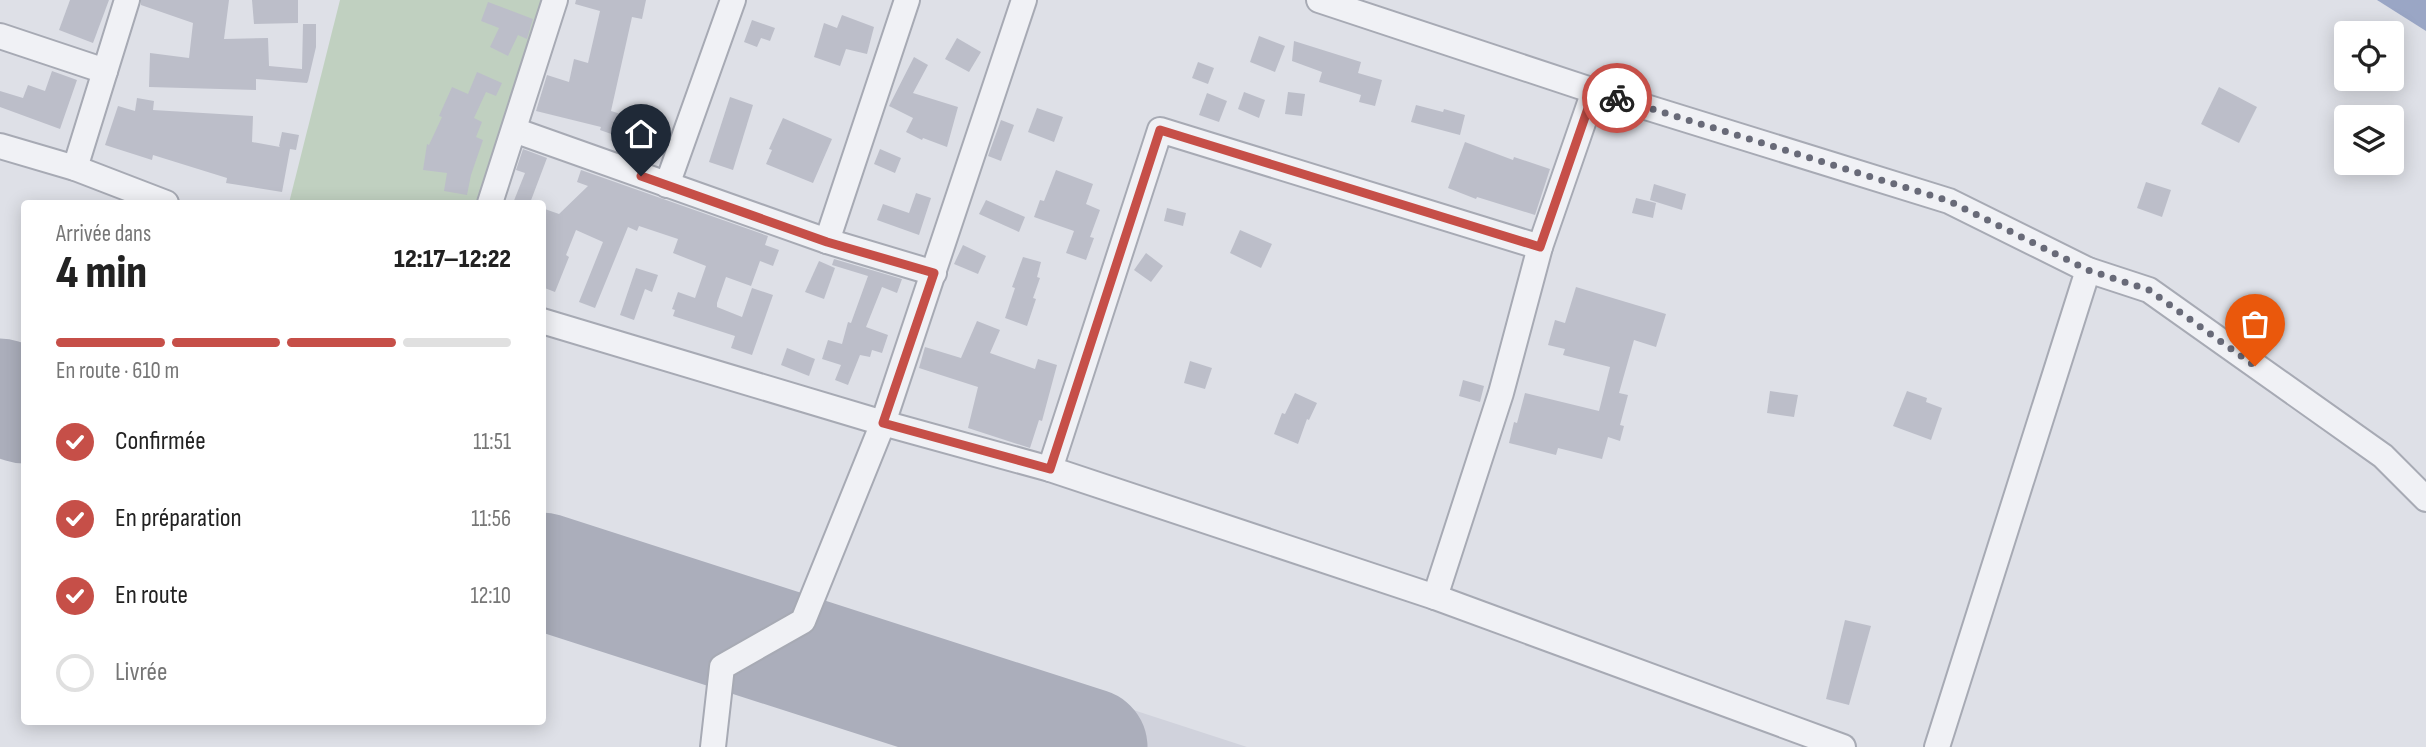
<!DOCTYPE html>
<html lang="fr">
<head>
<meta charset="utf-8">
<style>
  body { margin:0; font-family:"Sofia Sans Condensed",sans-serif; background:#f6f6f6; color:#222; height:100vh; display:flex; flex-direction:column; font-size:26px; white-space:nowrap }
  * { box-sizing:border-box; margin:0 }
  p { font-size:23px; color:#767676 }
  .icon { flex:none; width:38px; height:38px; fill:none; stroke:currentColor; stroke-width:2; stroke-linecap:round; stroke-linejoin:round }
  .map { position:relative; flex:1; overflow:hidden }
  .drawer { position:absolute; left:21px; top:200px; width:525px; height:525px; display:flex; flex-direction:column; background:#fff; border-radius:7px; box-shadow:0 4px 18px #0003 }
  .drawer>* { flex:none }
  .controls { position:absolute; left:2334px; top:21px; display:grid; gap:14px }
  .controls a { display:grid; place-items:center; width:70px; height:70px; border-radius:7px; background:#fff; box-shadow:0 4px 18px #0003; font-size:35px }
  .pin { position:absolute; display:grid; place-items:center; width:60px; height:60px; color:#fff; margin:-72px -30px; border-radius:50% 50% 50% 0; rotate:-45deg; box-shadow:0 0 7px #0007 }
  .pin .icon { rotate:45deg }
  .courier { position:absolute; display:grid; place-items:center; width:70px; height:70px; margin:-35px; border:5px solid #c64f48; border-radius:50%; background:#fff; color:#222; box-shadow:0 2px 9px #0007 }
  .summary em { font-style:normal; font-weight:800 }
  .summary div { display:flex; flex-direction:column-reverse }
  .summary { display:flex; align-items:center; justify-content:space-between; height:119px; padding:0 35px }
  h1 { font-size:46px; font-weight:800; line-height:52px }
  .bar { display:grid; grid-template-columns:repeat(4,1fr); gap:10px 7px; align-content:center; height:84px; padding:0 35px }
  .bar i { height:9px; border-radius:5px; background:#e0e0e0 }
  .bar .selected { background:#c64f48 }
  .bar p { grid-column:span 4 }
  ol { padding:0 35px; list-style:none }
  li { display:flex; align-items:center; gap:21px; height:77px }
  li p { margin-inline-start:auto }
  li .icon { padding:7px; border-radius:50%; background:#c64f48; color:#fff; stroke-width:4 }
  li:last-child { color:#767676 }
  li i { width:38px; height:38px; border:4px solid #e0e0e0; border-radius:50% }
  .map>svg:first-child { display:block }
  .built { fill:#d0d2dc }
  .green { fill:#c0d0c0 }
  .water { fill:#9aa6c5 }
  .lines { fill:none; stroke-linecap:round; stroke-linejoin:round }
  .runway { stroke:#abaebb; stroke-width:117 }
  .building { fill:#bcbec9 }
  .minor-casing { stroke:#a7aab4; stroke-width:28 }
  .minor { stroke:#f0f1f5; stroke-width:24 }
  .done { stroke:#686a78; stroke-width:7; stroke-dasharray:0 12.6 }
  .route { stroke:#c64f48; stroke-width:9 }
</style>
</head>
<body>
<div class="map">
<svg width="2426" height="747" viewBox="0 0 2426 747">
  <rect width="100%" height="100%" fill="#dee0e7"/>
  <g class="built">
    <path d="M0,340L24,348V455L0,447Z"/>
    <path d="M542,517L1247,747H915L543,625Z"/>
  </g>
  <path class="green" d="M340,0H543L483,203H289Z"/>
  <path class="water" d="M2377,0H2426V31Z"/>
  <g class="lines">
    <g class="runway">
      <path d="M0,397L24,405"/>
      <path d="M542,571L1089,747"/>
    </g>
  </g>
  <g class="building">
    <path d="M70,0H109L93,43L59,30Z"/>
    <path d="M141,0H229L224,39L268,38L269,66L302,69L303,24H316V47L308,81L307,83L256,79V90L149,87L150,53L189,58L193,23L141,5Z"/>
    <path d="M252,0H298V23L254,24Z"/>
    <path d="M576,0H646L642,19L632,17L611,111L624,115L617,136L600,130L601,127L536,111L547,75L569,82L574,59L588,63L600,11L575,4Z"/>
    <path d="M488,2L533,19L527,39L518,35L508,56L490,47L499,28L481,21Z"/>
    <path d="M842,15L874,27L867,54L846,49L840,66L814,57L824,23L837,28Z"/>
    <path d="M752,20L775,28L770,41L761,38L757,47L744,42Z"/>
    <path d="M1259,36L1285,46L1275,72L1250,62Z"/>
    <path d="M957,38L981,52L969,72L945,59Z"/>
    <path d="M1294,41L1361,62L1358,73L1382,80L1375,106L1359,102L1361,95L1319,82L1322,72L1292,61Z"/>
    <path d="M914,57L928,65L913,93L958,107L947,147L923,138L922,140L906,132L913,118L889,106Z"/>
    <path d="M1198,62L1214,68L1208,84L1192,78Z"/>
    <path d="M52,71L77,80L60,129L0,107V91L23,98L28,85L45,91Z"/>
    <path d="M477,72L502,83L496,96L486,92L474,118L482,122L476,137L483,140L471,175L467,195L444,191L447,173L423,170L427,144L429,145L442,117L439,116L452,87L468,94Z"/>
    <path d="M2219,87L2257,107L2239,143L2201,124Z"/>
    <path d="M1244,92L1265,100L1259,118L1238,109Z"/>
    <path d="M1288,92L1305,94L1302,116L1285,114Z"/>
    <path d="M1207,93L1227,101L1219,122L1199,115Z"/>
    <path d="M730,97L753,105L733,170L709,162Z"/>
    <path d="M137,98L154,101L153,110L253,116L252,142L280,147L279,146L282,132L299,135L296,150L290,149L282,192L226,183L227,178L153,155L152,160L105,145L118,106L135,111Z"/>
    <path d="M1416,105L1443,112L1444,109L1465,115L1460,135L1411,122Z"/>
    <path d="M1037,108L1063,117L1054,142L1028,132Z"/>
    <path d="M783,118L832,139L813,183L766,164L772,150L769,149Z"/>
    <path d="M1001,120L1014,125L1001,161L988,156Z"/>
    <path d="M1465,142L1513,160L1514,157L1550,169L1535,215L1477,197L1476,199L1448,188Z"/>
    <path d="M523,149L547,158L530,203H513L525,173L516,170Z"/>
    <path d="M880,149L901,158L895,173L874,164Z"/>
    <path d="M581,170L768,236L765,245L779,250L773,266L760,261L751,286L726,277L717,303V307L742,317L752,288L773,295L752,355L731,348L735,336L673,316L675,310L672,309L678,292L695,298L706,266L673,253L678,239L639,226L637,231L628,227L595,308L579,302L603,242L576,230L566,255L569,257L555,292L542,287V208L559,214L588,186L577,182Z"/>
    <path d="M1056,170L1093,184L1086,204L1100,210L1090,237L1094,238L1086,260L1066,253L1074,231L1034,217L1040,200L1044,201Z"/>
    <path d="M2146,182L2171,190L2162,217L2137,208Z"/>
    <path d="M1654,184L1686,194L1682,210L1650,200Z"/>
    <path d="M916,193L931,198L919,235L877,220L883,204L909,213Z"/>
    <path d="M1636,198L1656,203L1653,218L1632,213Z"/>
    <path d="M986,200L1025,217L1019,232L979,214Z"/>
    <path d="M1167,208L1186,213L1183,226L1164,221Z"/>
    <path d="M1240,230L1272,244L1261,268L1230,253Z"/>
    <path d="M963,245L986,256L978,274L954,264Z"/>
    <path d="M1146,253L1163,266L1151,282L1134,270Z"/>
    <path d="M1023,257L1041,262L1037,277L1040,278L1033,298L1036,299L1027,326L1005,318L1015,288L1012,287Z"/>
    <path d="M834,259L902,279L897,293L882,287L866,327L888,335L882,353L872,350L870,357L860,355L848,385L835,380L841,365L822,359L828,340L842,344L848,322L851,323L868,276L832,265Z"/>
    <path d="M819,261L835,268L824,299L805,292Z"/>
    <path d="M636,268L658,275L652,292L645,289L634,320L620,315Z"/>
    <path d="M1576,287L1666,314L1656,347L1634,340L1619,393L1628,395L1620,425L1624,426L1620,441L1608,437L1602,459L1558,448L1556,455L1509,443L1514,422L1517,423L1525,393L1599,411L1610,367L1563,355L1565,349L1548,345L1555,320L1565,323Z"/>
    <path d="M977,321L1000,330L990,353L1035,369L1038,359L1057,365L1042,421L1039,420L1030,448L968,428L978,387L919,368L925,347L961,358Z"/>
    <path d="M787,348L815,359L809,376L781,365Z"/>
    <path d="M1190,361L1212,368L1205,389L1184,383Z"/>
    <path d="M1463,380L1484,386L1480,402L1459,396Z"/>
    <path d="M1770,391L1798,395L1794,417L1767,413Z"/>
    <path d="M1907,391L1927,398L1926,402L1942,408L1931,440L1893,426Z"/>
    <path d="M1295,393L1317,403L1309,420L1307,419L1298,444L1274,434L1282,413L1285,414Z"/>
    <path d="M1845,620L1871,626L1849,705L1826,699Z"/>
  </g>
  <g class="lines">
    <defs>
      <g id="minor">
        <path d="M1319,0L1594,91L1949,201L2088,270L2149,290L2383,456L2426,499"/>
        <path d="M0,36L105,71"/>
        <path d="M514,130L827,241L934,273"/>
        <path d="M0,146L75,168L166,203"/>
        <path d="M75,168L127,0"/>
        <path d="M667,185L733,0"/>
        <path d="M490,203L555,0"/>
        <path d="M827,241L907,0"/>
        <path d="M542,321L883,423L1050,469L1435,597L1501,393L1540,247L1594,91"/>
        <path d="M1050,469L1160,130L1540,247"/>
        <path d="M1435,597L1843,747"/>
        <path d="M713,747L722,667L803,621L883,423L1024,0"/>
        <path d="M1937,747L2088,270"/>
      </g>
    </defs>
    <use href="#minor" class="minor-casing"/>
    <use href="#minor" class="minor"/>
  </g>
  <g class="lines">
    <path class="done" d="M1617,98L1949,201L2088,270L2149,290L2255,366"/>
    <path class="route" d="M641,176L827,242L934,273L883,423L1050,469L1160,130L1540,247L1594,91L1617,98"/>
  </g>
</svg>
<div class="controls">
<a><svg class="icon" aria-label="locate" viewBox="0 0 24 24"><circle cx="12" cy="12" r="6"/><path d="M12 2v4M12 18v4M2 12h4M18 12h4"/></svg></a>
<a><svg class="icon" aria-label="layers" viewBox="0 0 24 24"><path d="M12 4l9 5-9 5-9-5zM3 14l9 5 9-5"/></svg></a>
</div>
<div class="pin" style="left:2255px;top:366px;background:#ea580c"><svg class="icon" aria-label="bag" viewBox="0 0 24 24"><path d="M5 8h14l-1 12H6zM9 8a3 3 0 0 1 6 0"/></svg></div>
<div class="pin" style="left:641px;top:176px;background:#1f2937"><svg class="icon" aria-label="home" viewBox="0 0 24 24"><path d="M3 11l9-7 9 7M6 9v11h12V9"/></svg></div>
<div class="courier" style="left:1617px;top:98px"><svg class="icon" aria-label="bike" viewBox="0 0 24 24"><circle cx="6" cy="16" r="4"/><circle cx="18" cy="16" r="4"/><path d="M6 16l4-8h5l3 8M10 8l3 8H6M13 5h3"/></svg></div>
<section class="drawer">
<div class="summary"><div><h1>4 min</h1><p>Arrivée dans</p></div><em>12:17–12:22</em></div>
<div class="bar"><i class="selected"></i><i class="selected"></i><i class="selected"></i><i></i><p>En route · 610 m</p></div>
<ol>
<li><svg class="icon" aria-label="check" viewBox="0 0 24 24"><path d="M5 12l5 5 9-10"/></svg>Confirmée<p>11:51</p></li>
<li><svg class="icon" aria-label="check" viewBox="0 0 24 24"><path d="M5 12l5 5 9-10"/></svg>En préparation<p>11:56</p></li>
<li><svg class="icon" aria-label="check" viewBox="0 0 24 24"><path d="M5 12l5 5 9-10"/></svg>En route<p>12:10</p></li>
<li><i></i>Livrée</li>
</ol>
</section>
</div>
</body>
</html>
